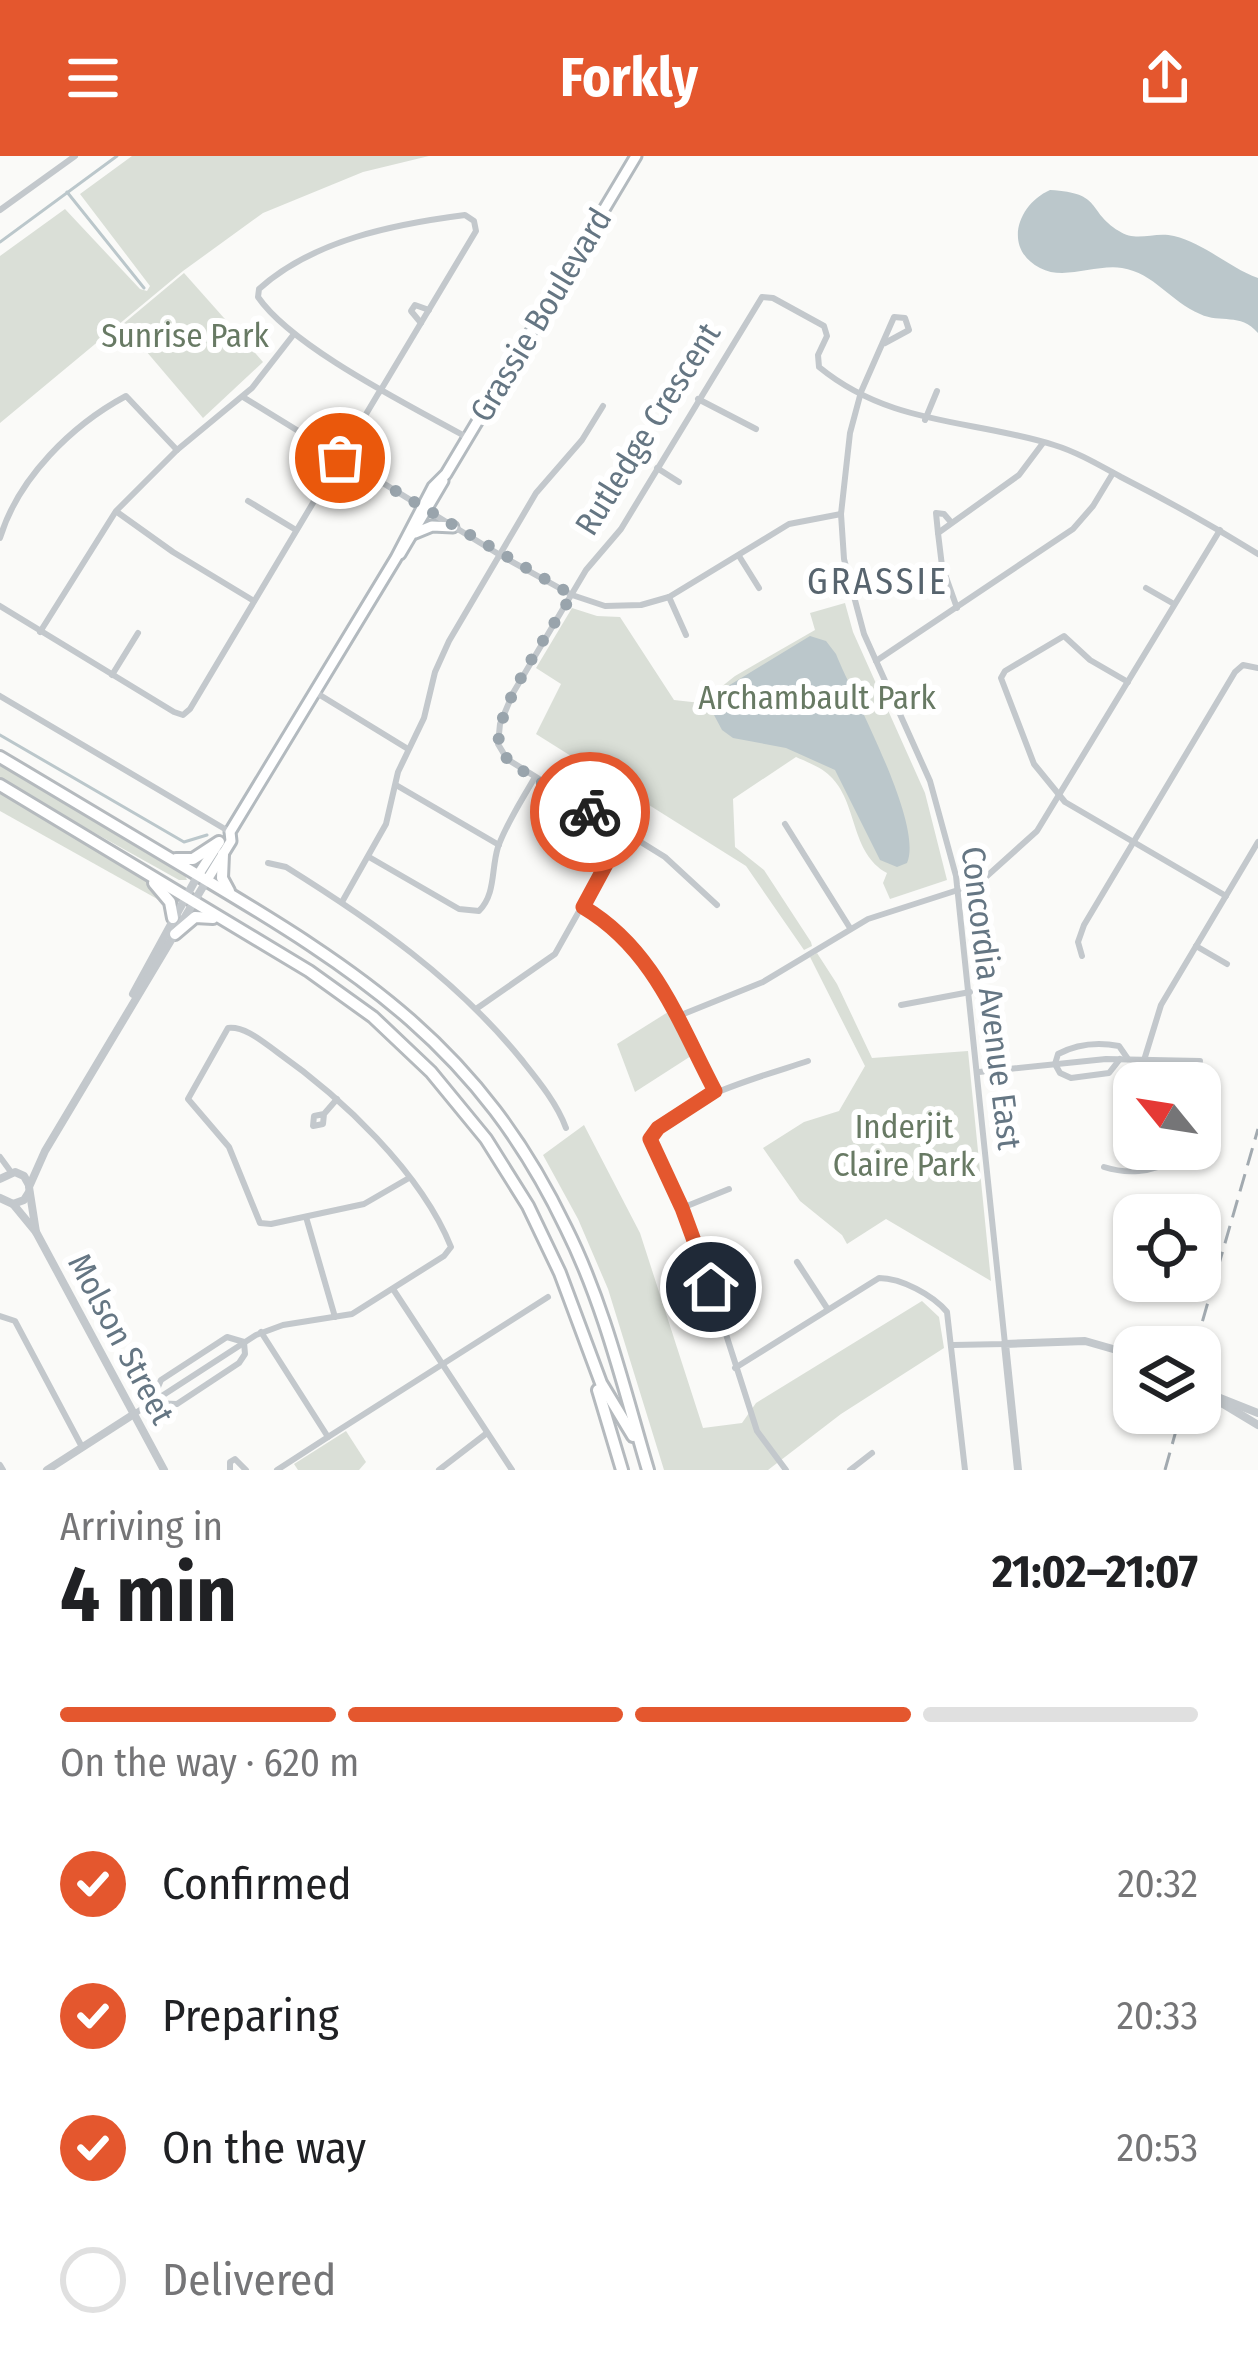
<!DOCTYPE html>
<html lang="en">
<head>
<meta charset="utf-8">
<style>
  body { margin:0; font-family:"Fira Sans Condensed",sans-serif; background:#f2f2f2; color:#202124; height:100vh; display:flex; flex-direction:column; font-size:45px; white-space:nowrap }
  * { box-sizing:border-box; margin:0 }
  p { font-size:39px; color:#757577 }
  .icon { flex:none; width:66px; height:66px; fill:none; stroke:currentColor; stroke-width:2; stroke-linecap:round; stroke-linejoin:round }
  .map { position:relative; height:1314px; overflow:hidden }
  .side { display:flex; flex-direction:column; background:#fff; flex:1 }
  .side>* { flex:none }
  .needle { width:78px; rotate:300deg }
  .controls { position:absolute; left:1113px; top:906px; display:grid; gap:24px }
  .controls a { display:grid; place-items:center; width:108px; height:108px; border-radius:24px; background:#fff; box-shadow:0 3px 9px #0004; font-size:60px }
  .pin { position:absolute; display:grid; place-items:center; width:102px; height:102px; color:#fff; margin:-51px; border:6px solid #fff; border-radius:50%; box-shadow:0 3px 12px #0007 }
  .courier { position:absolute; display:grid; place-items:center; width:120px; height:120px; margin:-60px; border:9px solid #e4572e; border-radius:50%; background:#fff; color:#222; box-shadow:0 3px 15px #0007 }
  .headline em { font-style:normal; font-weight:700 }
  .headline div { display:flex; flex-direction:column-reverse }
  .headline { display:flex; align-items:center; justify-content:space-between; height:204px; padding:0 60px }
  h1 { font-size:78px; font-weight:700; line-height:90px }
  .bar { display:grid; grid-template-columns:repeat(4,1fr); gap:18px 12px; align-content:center; height:144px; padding:0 60px }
  .bar i { height:15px; border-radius:9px; background:#e0e0e0 }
  .bar .on { background:#e4572e }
  .bar p { grid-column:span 4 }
  ol { padding:0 60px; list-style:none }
  li { display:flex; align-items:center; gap:36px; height:132px }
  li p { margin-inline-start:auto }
  li .icon { padding:12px; border-radius:50%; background:#e4572e; color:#fff; stroke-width:4 }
  li:last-child { color:#757577 }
  li i { width:66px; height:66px; border:6px solid #e0e0e0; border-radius:50% }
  header { display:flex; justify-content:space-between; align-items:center; height:156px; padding:0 60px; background:#e4572e; color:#fff; font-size:54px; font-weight:700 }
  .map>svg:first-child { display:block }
  .green { fill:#dadfd7 }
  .water { fill:#bbc7cb }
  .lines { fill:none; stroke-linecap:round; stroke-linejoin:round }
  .stream { stroke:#bbc7cb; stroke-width:3 }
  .secondary-casing { stroke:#b3babf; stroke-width:15 }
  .primary-casing { stroke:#b5babe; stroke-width:16 }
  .minor { stroke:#c3c8cc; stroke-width:6 }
  .tertiary { stroke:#c3c8cc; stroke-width:8 }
  .secondary { stroke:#fff; stroke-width:9 }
  .primary { stroke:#fff; stroke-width:10 }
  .rail { stroke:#a2aab0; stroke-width:3; stroke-dasharray:18 9; stroke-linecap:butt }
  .done { stroke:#99a4ac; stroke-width:12; stroke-dasharray:0 21.6 }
  .route { stroke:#e4572e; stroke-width:15 }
  .labels { text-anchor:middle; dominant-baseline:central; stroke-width:12; stroke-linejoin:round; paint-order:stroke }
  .street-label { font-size:33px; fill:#657683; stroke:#fff }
  .park-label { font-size:33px; fill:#687a64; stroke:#fff }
  .neighbourhood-label { font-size:36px; letter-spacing:3px; fill:#57646e; stroke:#fff }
</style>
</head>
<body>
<header><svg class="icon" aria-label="menu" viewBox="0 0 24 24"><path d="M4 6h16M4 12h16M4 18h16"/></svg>Forkly<svg class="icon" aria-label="share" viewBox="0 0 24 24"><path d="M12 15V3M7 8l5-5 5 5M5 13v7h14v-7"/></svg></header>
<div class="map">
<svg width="1258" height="1314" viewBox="0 0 1258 1314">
  <rect width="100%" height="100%" fill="#fafaf8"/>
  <g class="green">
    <path d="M132,0H429L363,16L263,57L183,115L0,267V100L65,53L140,133L147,135L150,130L80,38Z"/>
    <path d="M184,117L263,206L203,262L123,168Z"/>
    <path d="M845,447L853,476L925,637L947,724L890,743L883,727L887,717C850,697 858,646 830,620C821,611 807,606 796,601L733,643L735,691L764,714L811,786L812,790L804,794L746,710L536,578L561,528L536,512L572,452L597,460L620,461L674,544L701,547L735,520L815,474L810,457Z"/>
    <path d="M0,606L183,715L187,724H179L0,624Z"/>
    <path d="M0,636L150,727L168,749L0,655Z"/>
    <path d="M817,797L837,828L872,902L968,895L991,1125L886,1063L847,1088L842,1079L800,1045L763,992L804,966L839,955L865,910L810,801Z"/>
    <path d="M668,856L691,900L635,936L617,888Z"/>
    <path d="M584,969L640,1077L703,1272L742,1267L756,1247L922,1145L939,1161L944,1192L841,1258L768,1314H664L608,1133L578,1063L543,999Z"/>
    <path d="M346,1275L366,1306L359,1314H298L294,1308Z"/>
  </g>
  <g class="water">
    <path d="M1050,34C1104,37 1086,55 1119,75C1137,87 1154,75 1174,80C1204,87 1228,111 1258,122V177C1240,156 1221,168 1200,158C1171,146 1154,117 1122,112C1095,108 1064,125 1040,112C1002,92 1018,48 1050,34Z"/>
    <path d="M810,480L826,485L836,498C853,541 924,668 907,707L897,711L880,704L835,614L786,592L733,582L722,574L714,559L715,538Z"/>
  </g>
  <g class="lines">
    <g class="stream">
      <path d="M67,36L144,132"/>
      <path d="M0,86L117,0"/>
      <path d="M0,579L184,686L207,679"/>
    </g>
    <defs>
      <g id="secondary">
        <path d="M415,377L432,370L453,371"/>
        <path d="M400,398L443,325"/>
        <path d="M198,719L218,688"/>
        <path d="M207,724L231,685L230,676L396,402L433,331L446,318L636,0"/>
      </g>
      <g id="primary">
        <path d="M0,601C66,640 131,679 196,718C361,816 480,892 566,1072C604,1148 624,1233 648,1314"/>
        <path d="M0,629L309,815L373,861L431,916L486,983L528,1050L560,1117L601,1227L633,1280"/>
        <path d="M223,698L222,722L229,735"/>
        <path d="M176,703H193L219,686"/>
        <path d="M154,727L170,746L173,762"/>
        <path d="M175,778L195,761L213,762"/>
        <path d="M598,1234L622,1314"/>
      </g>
    </defs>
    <use href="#secondary" class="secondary-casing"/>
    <use href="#primary" class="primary-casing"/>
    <g class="minor">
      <path d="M0,54L75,0"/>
      <path d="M421,167L411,155L415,149L429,154"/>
      <path d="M885,187L909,174L905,162L894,161L861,236L850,277L841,358L844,403L864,478L930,625L956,720L1005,1188L953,1189"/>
      <path d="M243,241L500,399L572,439L605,450L641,449L669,441L789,368L841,358"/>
      <path d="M698,243L756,273"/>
      <path d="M925,264L937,235"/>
      <path d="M657,312L679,326"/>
      <path d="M248,345L296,374"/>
      <path d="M117,356L173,396L254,445"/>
      <path d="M938,377L936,357L944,358L950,365"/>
      <path d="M0,382C18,322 72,269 126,240L177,294"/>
      <path d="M739,400L759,432"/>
      <path d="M1146,432L1174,448"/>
      <path d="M669,441L686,479"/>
      <path d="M0,450L174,556L183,559L190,553C252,448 316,343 378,238L382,232L476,75L474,65L465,59C395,68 313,84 259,133L258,141C293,192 411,250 468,282"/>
      <path d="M957,452L942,410L938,377L1019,319L1043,287"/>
      <path d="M40,476L116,355L177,294L252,232L294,178"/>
      <path d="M876,505L1073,373L1093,350L1113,317"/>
      <path d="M112,519L138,477"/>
      <path d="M1128,526L1090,504L1064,480L1005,515L1001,522L1034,608L1065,646L1226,740"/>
      <path d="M315,536L408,593"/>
      <path d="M0,540L230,676"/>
      <path d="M396,629L499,689"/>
      <path d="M785,668L850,772"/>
      <path d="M369,701L459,753L479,755C496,738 491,713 498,691C507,666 522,644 535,621"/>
      <path d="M268,707L286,711C374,766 455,822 521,903C537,923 557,947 566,972"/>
      <path d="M342,746L386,668L398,616L424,562L435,516L449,485L536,337L582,284L603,250"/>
      <path d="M717,749L665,701L507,603L498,588L500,568L513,537L586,414L621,373L762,141L773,142L824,170L827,180L818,199L819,211C891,270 971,263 1054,289C1077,296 1099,309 1121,321C1168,345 1213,370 1258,398"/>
      <path d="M584,752C653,792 679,867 715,935"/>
      <path d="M1196,790L1227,808"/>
      <path d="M1082,800L1078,786L1084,769L1235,516L1243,509L1258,512"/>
      <path d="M901,849L970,836"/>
      <path d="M476,853L555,798L623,677"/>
      <path d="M676,861L763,826L868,763L958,734L987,720L1037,675L1220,374"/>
      <path d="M1120,903L1109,917L1071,922L1060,917L1055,908L1058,898C1077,888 1098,886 1119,890L1128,903"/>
      <path d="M979,916L1106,903L1200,905"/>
      <path d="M1137,927L1161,849L1258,686"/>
      <path d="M1134,938V987"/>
      <path d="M324,958L323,968L313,970L314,960L324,958L337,943"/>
      <path d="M1134,993L1136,1013"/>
      <path d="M0,1001L11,1016"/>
      <path d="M1104,1011C1126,1018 1152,1017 1172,1004"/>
      <path d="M682,1052L729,1033"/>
      <path d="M306,1061L335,1161"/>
      <path d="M797,1106L827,1152"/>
      <path d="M393,1133L512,1314"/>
      <path d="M0,1160L15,1165L82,1291"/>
      <path d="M261,1176L328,1281L548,1141"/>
      <path d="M227,1181L244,1186L245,1198L239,1207L177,1248L151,1247L161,1224Z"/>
      <path d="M735,1212L879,1122C901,1122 933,1139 947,1156L965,1314"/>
      <path d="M134,1258L256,1179L283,1169L352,1158L444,1100L451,1091C421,1016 341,941 277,896C263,886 245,870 228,872L188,943L229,991L260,1067L271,1068L364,1048L409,1022"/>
      <path d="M0,1309L3,1314"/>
      <path d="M230,1314V1306L235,1303L246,1314"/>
      <path d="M277,1314L328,1281"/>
      <path d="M439,1314L487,1277"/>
      <path d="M786,1314L757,1275L698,1091L650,983C670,944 767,919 808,905"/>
      <path d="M850,1314L872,1297"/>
    </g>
    <g class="tertiary">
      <path d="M133,838L198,719"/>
      <path d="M0,1023L15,1016L24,1020L29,1029"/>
      <path d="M0,1042L13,1048L24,1044L29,1036"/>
      <path d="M13,1048L36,1076L164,1314"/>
      <path d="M36,1076L29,1031L45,995L207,724"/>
      <path d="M1200,1234L1258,1269"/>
      <path d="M1215,1240L1258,1257"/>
      <path d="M47,1314L134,1258"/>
      <path d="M1018,1314L1005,1188L1085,1185L1134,1199"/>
    </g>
    <use href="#secondary" class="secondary"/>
    <use href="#primary" class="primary"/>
    <g class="rail">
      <path d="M1195,1191L1258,973"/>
      <path d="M1165,1314L1181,1257"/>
    </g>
  </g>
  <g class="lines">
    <path class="done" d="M340,302L572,439C556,467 480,570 503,598C516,615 569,642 590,656"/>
    <path class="route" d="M590,656L623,677L583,751C654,793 678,865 715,935L658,972L650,983L682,1052L711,1131"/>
  </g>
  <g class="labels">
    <g class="street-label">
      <text transform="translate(541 159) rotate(-59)">Grassie Boulevard</text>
      <text transform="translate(648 273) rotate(-58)">Rutledge Crescent</text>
      <text transform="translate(991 842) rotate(83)">Concordia Avenue East</text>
      <text transform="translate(121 1183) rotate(62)">Molson Street</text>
    </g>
    <g class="park-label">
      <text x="185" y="180">Sunrise Park</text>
      <text x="817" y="542">Archambault Park</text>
      <text x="904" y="971">Inderjit<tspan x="904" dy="38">Claire Park</tspan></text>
    </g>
    <g class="neighbourhood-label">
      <text x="878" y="426">GRASSIE</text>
    </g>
  </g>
</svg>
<div class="controls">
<a><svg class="needle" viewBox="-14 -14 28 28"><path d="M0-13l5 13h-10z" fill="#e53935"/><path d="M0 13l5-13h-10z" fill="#757577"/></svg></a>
<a><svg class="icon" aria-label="locate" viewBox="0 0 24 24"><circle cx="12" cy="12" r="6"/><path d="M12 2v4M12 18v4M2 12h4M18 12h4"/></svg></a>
<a><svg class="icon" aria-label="layers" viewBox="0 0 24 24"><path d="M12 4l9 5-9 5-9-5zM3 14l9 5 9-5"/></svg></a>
</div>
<div class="pin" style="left:340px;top:302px;background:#ea580c"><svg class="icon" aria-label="bag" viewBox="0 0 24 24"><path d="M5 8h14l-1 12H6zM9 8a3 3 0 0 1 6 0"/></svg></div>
<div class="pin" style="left:711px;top:1131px;background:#1f2937"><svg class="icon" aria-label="home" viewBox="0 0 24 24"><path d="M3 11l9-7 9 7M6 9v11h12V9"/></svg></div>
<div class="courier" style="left:590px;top:656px"><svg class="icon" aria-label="bike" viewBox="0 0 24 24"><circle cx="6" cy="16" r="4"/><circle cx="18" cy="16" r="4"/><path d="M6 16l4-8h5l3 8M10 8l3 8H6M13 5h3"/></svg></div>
</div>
<section class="side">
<div class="headline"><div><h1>4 min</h1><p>Arriving in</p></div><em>21:02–21:07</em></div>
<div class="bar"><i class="on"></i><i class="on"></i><i class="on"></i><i></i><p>On the way · 620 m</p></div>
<ol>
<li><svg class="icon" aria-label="check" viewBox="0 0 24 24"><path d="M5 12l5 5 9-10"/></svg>Confirmed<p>20:32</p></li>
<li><svg class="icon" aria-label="check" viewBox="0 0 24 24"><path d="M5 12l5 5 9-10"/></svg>Preparing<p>20:33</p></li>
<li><svg class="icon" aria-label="check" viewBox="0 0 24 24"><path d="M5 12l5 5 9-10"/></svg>On the way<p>20:53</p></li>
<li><i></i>Delivered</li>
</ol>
</section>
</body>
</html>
